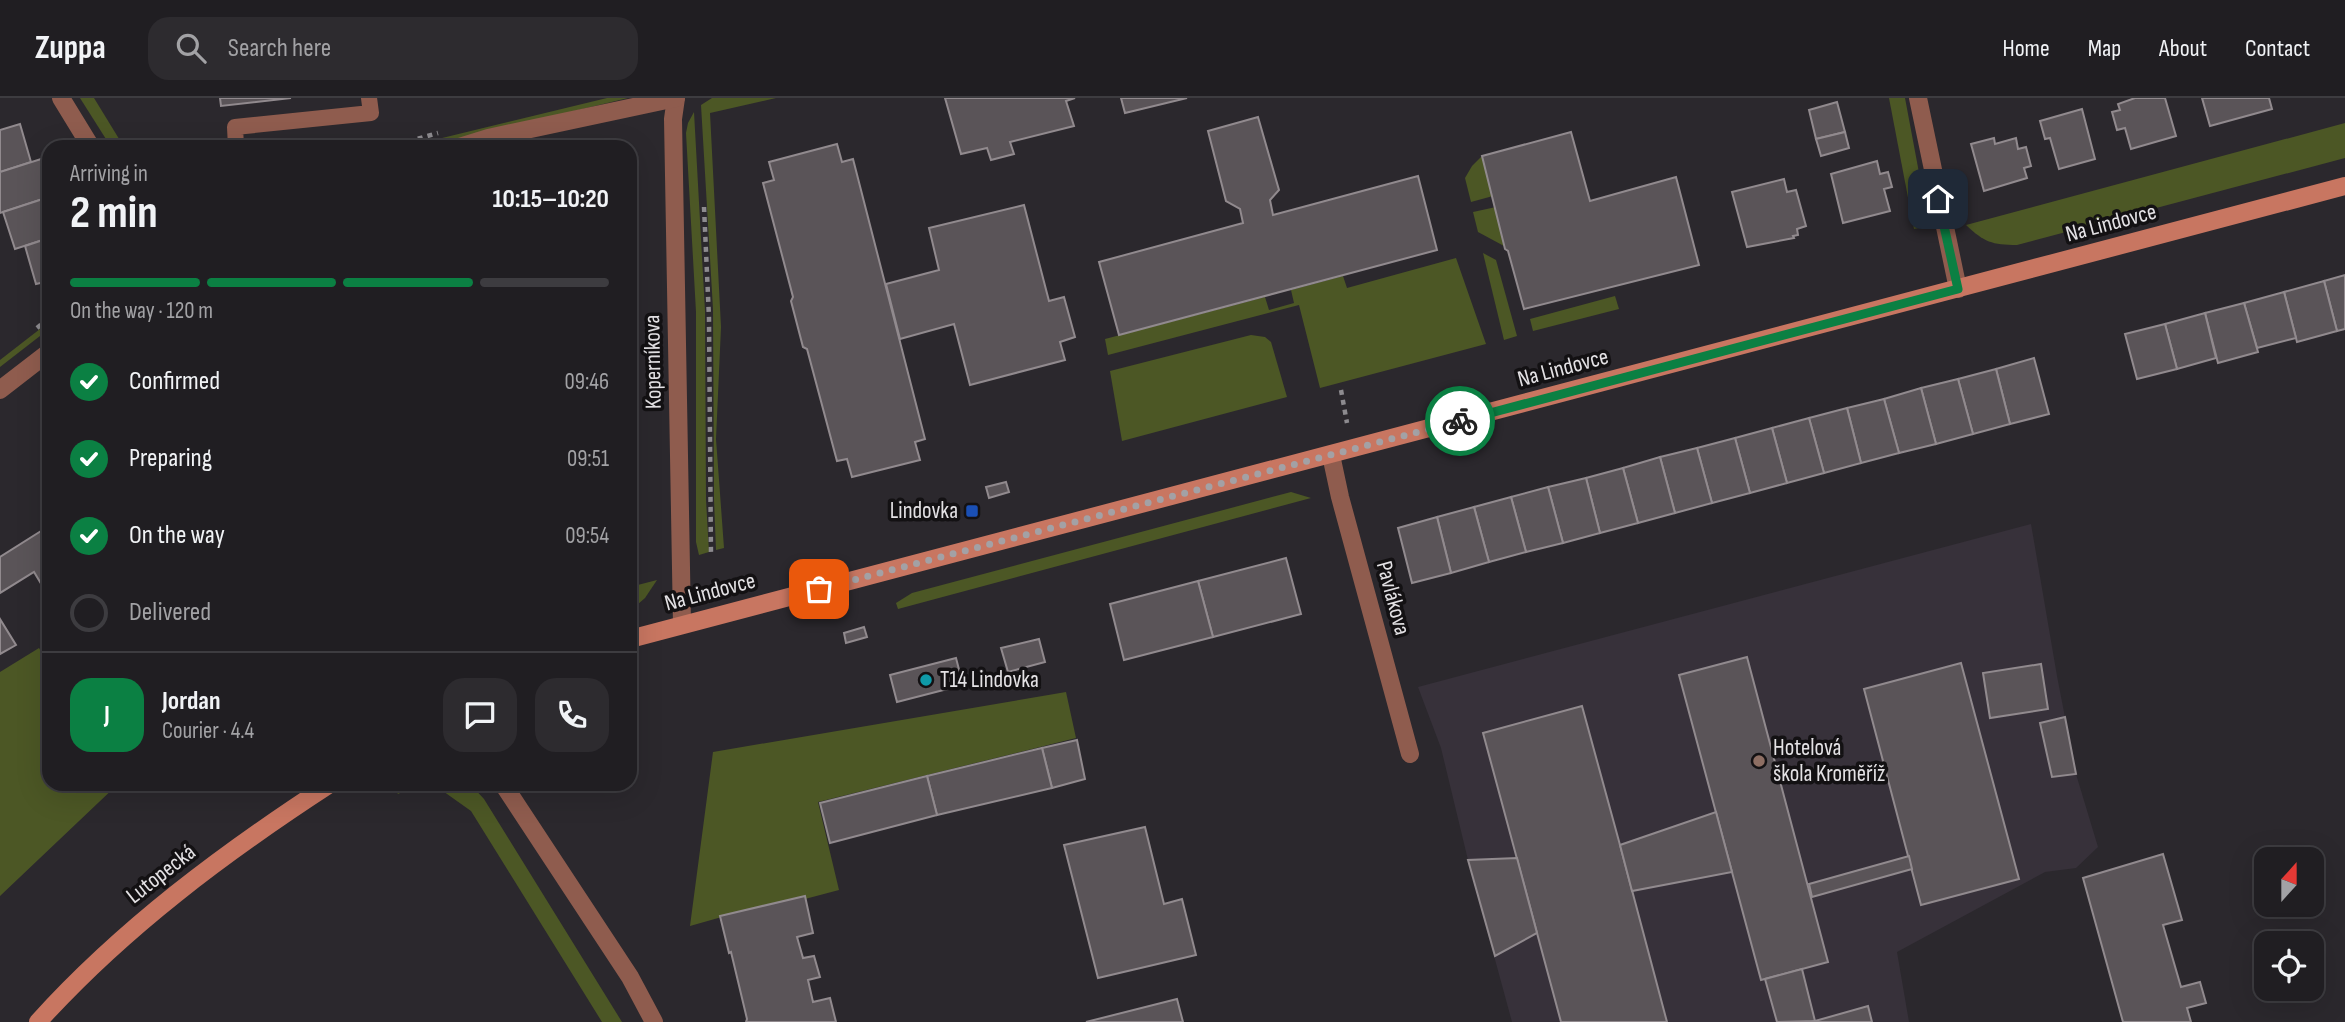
<!DOCTYPE html>
<html lang="en">
<head>
<meta charset="utf-8">
<style>
  body { margin:0; font-family:"Sofia Sans Condensed",sans-serif; background:#2d2b2f; color:#f1f3f6; height:100vh; display:flex; flex-direction:column; font-size:26px; white-space:nowrap }
  * { box-sizing:border-box; margin:0 }
  p { font-size:23px; color:#a2a2a5 }
  .icon { flex:none; width:38px; height:38px; fill:none; stroke:currentColor; stroke-width:2; stroke-linecap:round; stroke-linejoin:round }
  .map { position:relative; flex:1; overflow:hidden }
  .side { position:absolute; left:42px; top:42px; width:595px; height:651px; display:flex; flex-direction:column; background:#201e22; border-radius:21px; box-shadow:0 7px 28px #0002,0 0 0 2px #3d3c40 }
  .side>* { flex:none }
  .needle { width:46px; rotate:21deg }
  .tools { position:absolute; left:2254px; top:749px; display:grid; gap:14px }
  .tools a { display:grid; place-items:center; width:70px; height:70px; border-radius:14px; background:#201e22; box-shadow:0 7px 28px #0002,0 0 0 2px #3d3c40; font-size:35px }
  .pin { position:absolute; display:grid; place-items:center; width:60px; height:60px; color:#fff; margin:-30px; border-radius:14px; box-shadow:0 4px 10px #0006 }
  .courier { position:absolute; display:grid; place-items:center; width:70px; height:70px; margin:-35px; border:5px solid #0b8043; border-radius:50%; background:#fff; color:#222; box-shadow:0 2px 9px #0007 }
  .headline em { font-style:normal; font-weight:700 }
  .headline div { display:flex; flex-direction:column-reverse }
  .headline { display:flex; align-items:center; justify-content:space-between; height:119px; padding:0 28px }
  h1 { font-size:46px; font-weight:700; line-height:52px }
  .bar { display:grid; grid-template-columns:repeat(4,1fr); gap:10px 7px; align-content:center; height:84px; padding:0 28px }
  .bar i { height:9px; border-radius:5px; background:#3d3c40 }
  .bar .selected { background:#0b8043 }
  .bar p { grid-column:span 4 }
  .line { display:flex; align-items:center; gap:18px; padding:0 28px; border-top:2px solid #3d3c40 }
  .line div { flex:1 }
  .round { display:grid; place-items:center; flex:none; width:74px; height:74px; border-radius:21px; background:#2d2b2f }
  ol { padding:0 28px; list-style:none }
  li { display:flex; align-items:center; gap:21px; height:77px }
  li p { margin-inline-start:auto }
  li .icon { padding:7px; border-radius:50%; background:#0b8043; color:#fff; stroke-width:4 }
  li:last-child { color:#a2a2a5 }
  li i { width:38px; height:38px; border:4px solid #3d3c40; border-radius:50% }
  header { display:flex; align-items:center; gap:42px; box-sizing:border-box; height:98px; padding:0 35px; background:#201e22; border-bottom:2px solid #3d3c40 }
  header strong { font-size:33px }
  nav { display:flex; gap:38px; margin-inline-start:auto; font-size:24px }
  .search { width:490px; height:63px; background:#2d2b2f; display:flex; align-items:center; gap:18px; box-sizing:border-box; padding:0 24px; border-radius:21px; color:#a2a2a5; font-size:26px }
  .map>svg:first-child { display:block }
  .built { fill:#37313a }
  .green { fill:#4c5725 }
  .building { fill:#5a5458; stroke:#918a8e; stroke-width:2 }
  .lines { fill:none; stroke-linecap:round; stroke-linejoin:round }
  .path { stroke:#8d8b8f; stroke-width:4.5; stroke-dasharray:5 5; stroke-linecap:butt }
  .service { stroke:#8f5c4e; stroke-width:16 }
  .minor { stroke:#8f5c4e; stroke-width:18 }
  .secondary { stroke:#c87661; stroke-width:18 }
  .done { stroke:#a3a1a5; stroke-width:7; stroke-dasharray:0 12.6 }
  .route { stroke:#0b8043; stroke-width:9 }
  .transit-dot { fill:#1a4fb4; stroke:#131113; stroke-width:2.5 }
  .culture-dot { fill:#0f9aa8; stroke:#131113; stroke-width:2.5 }
  .education-dot { fill:#8d6e63; stroke:#131113; stroke-width:2.5 }
  .labels { text-anchor:middle; dominant-baseline:central; stroke-width:7; stroke-linejoin:round; paint-order:stroke }
  .street-label { font-size:23px; fill:#e4e2e5; stroke:#131113 }
  .poi-label { font-size:23px; fill:#e4e2e5; stroke:#131113; text-anchor:start }
</style>
</head>
<body>
<header>
<strong>Zuppa</strong>
<div class="search"><svg class="icon" aria-label="search" viewBox="0 0 24 24"><circle cx="10" cy="10" r="6"/><path d="M15 15l6 6"/></svg>Search here</div>
<nav><a>Home</a><a>Map</a><a>About</a><a>Contact</a></nav>
</header>
<div class="map">
<svg width="2345" height="924" viewBox="0 0 2345 924">
  <rect width="100%" height="100%" fill="#2b282d"/>
  <path class="built" d="M2031,426L2057,578L2076,676L2098,749L2076,770L2045,774L1897,854L1909,924H1512L1468,762L1441,650L1418,589Z"/>
  <g class="green">
    <path d="M80,0H94L124,49H111Z"/>
    <path d="M607,0H628L426,49H405Z"/>
    <path d="M712,0H776L710,15L721,229L716,341L724,450L716,452L714,401L713,211L701,7Z"/>
    <path d="M1889,0H1905L1929,128L1914,131Z"/>
    <path d="M694,14L705,213L706,402L709,454L699,457L696,444V214L686,35L688,25Z"/>
    <path d="M2345,25V60L2017,147C1992,147 1984,144 1966,127Z"/>
    <path d="M1482,58L1493,98L1471,104L1465,80L1472,68Z"/>
    <path d="M1496,109L1504,148L1478,134L1473,114Z"/>
    <path d="M1483,155L1496,162L1517,238L1504,242Z"/>
    <path d="M1456,160L1486,246L1320,290L1299,207L1108,257L1105,241L1265,199L1269,212L1294,205L1291,192L1343,178L1347,190Z"/>
    <path d="M1615,198L1619,211L1533,233L1530,221Z"/>
    <path d="M49,224V231L0,269V262Z"/>
    <path d="M1251,237L1265,239L1271,244L1287,299L1122,343L1110,273Z"/>
    <path d="M1291,394L1311,400L898,511L896,505L912,495Z"/>
    <path d="M657,482L645,500L630,513V489Z"/>
    <path d="M39,550L42,555L49,551V686H118L0,798V574Z"/>
    <path d="M1066,594L1076,640L818,704L839,792L805,801L757,809L690,828L713,654Z"/>
    <path d="M392,686H470L484,701L622,924H602L471,713L440,691H408L398,696Z"/>
  </g>
  <g class="building">
    <path d="M220,0H291L221,8Z"/>
    <path d="M945,0H1075L1066,3L1074,28L1010,44L1014,56L991,62L987,50L961,56Z"/>
    <path d="M1121,0H1187L1125,15Z"/>
    <path d="M2135,0H2165L2176,38L2131,51L2125,30L2117,32L2112,14L2120,12L2118,6Z"/>
    <path d="M2202,0H2269L2272,11L2210,28Z"/>
    <path d="M1837,4L1845,34L1816,41L1809,12Z"/>
    <path d="M2082,11L2095,61L2059,71L2050,40L2045,41L2040,23Z"/>
    <path d="M1258,19L1279,92L1270,102L1273,117L1418,78L1437,152L1119,237L1099,164L1243,125L1240,111L1226,103L1208,33Z"/>
    <path d="M20,26L31,64L0,74V32Z"/>
    <path d="M1571,34L1590,103L1676,79L1699,167L1524,211L1508,153L1505,151L1482,58Z"/>
    <path d="M1845,34L1849,50L1821,58L1816,41Z"/>
    <path d="M1994,40L1995,46L2016,40L2018,51L2026,49L2031,68L2024,70L2027,80L1984,93L1971,46Z"/>
    <path d="M837,46L842,64L853,61L925,341L915,344L920,362L852,379L847,361L837,363L807,251L803,249L791,203L793,199L763,85L774,82L769,64Z"/>
    <path d="M41,61L49,88V99L0,115V74Z"/>
    <path d="M1877,63L1880,76L1888,74L1892,89L1884,91L1890,113L1843,125L1831,76Z"/>
    <path d="M1784,81L1787,94L1796,92L1806,128L1797,131L1798,137L1793,138L1794,140L1747,149L1732,94Z"/>
    <path d="M49,99V140L15,151L3,114Z"/>
    <path d="M1024,107L1049,203L1064,199L1075,239L1060,244L1065,262L970,287L954,226L900,241L886,186L939,172L929,130Z"/>
    <path d="M49,140V183L36,186L25,148Z"/>
    <path d="M2345,177V231L2337,233L2324,183Z"/>
    <path d="M2324,183L2337,233L2297,244L2284,194Z"/>
    <path d="M2284,194L2296,240L2257,250L2244,205Z"/>
    <path d="M2244,205L2258,254L2218,265L2205,215Z"/>
    <path d="M2205,215L2216,260L2177,271L2165,226Z"/>
    <path d="M2165,226L2177,271L2137,281L2125,236Z"/>
    <path d="M2034,260L2049,316L2010,326L1996,271Z"/>
    <path d="M1996,271L2010,326L1973,336L1958,281Z"/>
    <path d="M1958,281L1973,336L1936,346L1921,290Z"/>
    <path d="M1921,290L1936,346L1899,355L1884,301Z"/>
    <path d="M1884,301L1899,355L1861,365L1847,310Z"/>
    <path d="M1847,310L1861,365L1824,375L1809,320Z"/>
    <path d="M1809,320L1824,375L1787,385L1772,330Z"/>
    <path d="M1772,330L1787,385L1750,395L1735,340Z"/>
    <path d="M1735,340L1750,395L1712,405L1697,350Z"/>
    <path d="M1697,350L1712,405L1675,415L1660,359Z"/>
    <path d="M1660,359L1675,415L1638,425L1623,370Z"/>
    <path d="M1623,370L1638,425L1600,435L1586,380Z"/>
    <path d="M1586,380L1600,435L1563,445L1548,389Z"/>
    <path d="M1006,384L1009,394L989,400L986,389Z"/>
    <path d="M1548,389L1563,445L1526,454L1511,399Z"/>
    <path d="M1511,399L1526,454L1489,464L1474,409Z"/>
    <path d="M1474,409L1489,464L1451,475L1437,419Z"/>
    <path d="M1437,419L1451,475L1412,485L1398,430Z"/>
    <path d="M49,428V499L34,474L0,495V459Z"/>
    <path d="M1286,460L1301,516L1213,539L1198,483Z"/>
    <path d="M1198,483L1213,539L1124,562L1110,506Z"/>
    <path d="M0,521L16,547L0,556Z"/>
    <path d="M864,529L867,539L846,545L844,535Z"/>
    <path d="M1039,541L1045,564L1008,574L1001,550Z"/>
    <path d="M1747,559L1828,864L1761,882L1679,577Z"/>
    <path d="M956,560L963,587L897,604L890,577Z"/>
    <path d="M1961,565L2019,781L1921,807L1864,591Z"/>
    <path d="M2041,566L2048,611L1990,620L1983,575Z"/>
    <path d="M1582,608L1620,747L1667,924H1561L1537,835L1483,635Z"/>
    <path d="M2065,619L2076,676L2052,679L2040,625Z"/>
    <path d="M1077,642L1085,681L1052,690L1042,650Z"/>
    <path d="M1042,650L1052,690L937,717L927,678Z"/>
    <path d="M927,678L937,717L830,745L820,705Z"/>
    <path d="M1716,714L1732,774L1632,793L1620,747Z"/>
    <path d="M1145,729L1164,806L1182,801L1196,857L1098,880L1064,747Z"/>
    <path d="M2163,756L2182,822L2163,827L2181,889L2200,884L2206,905L2187,910L2191,924H2123L2083,780Z"/>
    <path d="M1909,758L1912,771L1812,799L1809,786Z"/>
    <path d="M1517,760L1537,835L1495,858L1468,762Z"/>
    <path d="M805,798L813,835L797,839L803,860L814,858L820,879L808,882L813,904L830,900L836,924H746L747,921L731,854L729,855L720,818Z"/>
    <path d="M1802,871L1815,923L1777,924L1765,881Z"/>
    <path d="M1177,901L1183,924H1086Z"/>
    <path d="M1868,908L1872,924H1811L1815,923Z"/>
  </g>
  <g class="lines">
    <g class="path">
      <path d="M389,49L438,35"/>
      <path d="M704,109L709,220L711,458"/>
      <path d="M37,230L49,220"/>
      <path d="M1341,292L1347,325"/>
    </g>
    <path class="service" d="M236,49L235,29L371,15L369,0"/>
    <g class="minor">
      <path d="M61,0L91,49"/>
      <path d="M676,0L673,21L682,526"/>
      <path d="M1918,0L1958,191"/>
      <path d="M459,49L488,40L676,0"/>
      <path d="M0,292L49,254"/>
      <path d="M1331,357L1340,399L1410,656"/>
      <path d="M503,686L630,879L654,924"/>
    </g>
    <g class="secondary">
      <path d="M630,541L2345,88"/>
      <path d="M38,924C123,830 224,755 330,686"/>
    </g>
  </g>
  <g class="lines">
    <path class="done" d="M819,491L1460,323"/>
    <path class="route" d="M1460,323L1958,191L1938,101"/>
  </g>
  <rect class="transit-dot" x="965" y="406" width="14" height="14" rx="3.5"/>
  <circle class="culture-dot" cx="926" cy="582" r="7"/>
  <circle class="education-dot" cx="1759" cy="663" r="7"/>
  <g class="labels">
    <g class="street-label">
      <text transform="translate(2111 125) rotate(-15)">Na Lindovce</text>
      <text transform="translate(653 264) rotate(-91)">Koperníkova</text>
      <text transform="translate(1563 270) rotate(-15)">Na Lindovce</text>
      <text transform="translate(710 494) rotate(-15)">Na Lindovce</text>
      <text transform="translate(1393 500) rotate(75)">Pavlákova</text>
      <text transform="translate(161 776) rotate(-38)">Lutopecká</text>
    </g>
    <g class="poi-label">
      <text x="958" y="413" text-anchor="end">Lindovka</text>
      <text x="940" y="582">T14 Lindovka</text>
      <text x="1773" y="650">Hotelová<tspan x="1773" dy="26">škola Kroměříž</tspan></text>
    </g>
  </g>
</svg>
<div class="tools">
<a><svg class="needle" viewBox="-14 -14 28 28"><path d="M0-13l5 13h-10z" fill="#e53935"/><path d="M0 13l5-13h-10z" fill="#a2a2a5"/></svg></a>
<a><svg class="icon" aria-label="locate" viewBox="0 0 24 24"><circle cx="12" cy="12" r="6"/><path d="M12 2v4M12 18v4M2 12h4M18 12h4"/></svg></a>
</div>
<div class="pin" style="left:819px;top:491px;background:#ea580c"><svg class="icon" aria-label="bag" viewBox="0 0 24 24"><path d="M5 8h14l-1 12H6zM9 8a3 3 0 0 1 6 0"/></svg></div>
<div class="pin" style="left:1938px;top:101px;background:#1f2937"><svg class="icon" aria-label="home" viewBox="0 0 24 24"><path d="M3 11l9-7 9 7M6 9v11h12V9"/></svg></div>
<div class="courier" style="left:1460px;top:323px"><svg class="icon" aria-label="bike" viewBox="0 0 24 24"><circle cx="6" cy="16" r="4"/><circle cx="18" cy="16" r="4"/><path d="M6 16l4-8h5l3 8M10 8l3 8H6M13 5h3"/></svg></div>
<section class="side">
<div class="headline"><div><h1>2 min</h1><p>Arriving in</p></div><em>10:15–10:20</em></div>
<div class="bar"><i class="selected"></i><i class="selected"></i><i class="selected"></i><i></i><p>On the way · 120 m</p></div>
<ol>
<li><svg class="icon" aria-label="check" viewBox="0 0 24 24"><path d="M5 12l5 5 9-10"/></svg>Confirmed<p>09:46</p></li>
<li><svg class="icon" aria-label="check" viewBox="0 0 24 24"><path d="M5 12l5 5 9-10"/></svg>Preparing<p>09:51</p></li>
<li><svg class="icon" aria-label="check" viewBox="0 0 24 24"><path d="M5 12l5 5 9-10"/></svg>On the way<p>09:54</p></li>
<li><i></i>Delivered</li>
</ol>
<div class="line" style="height:126px"><b class="round" style="background:#0b8043;color:#fff">J</b><div><b>Jordan</b><p>Courier · 4.4</p></div><a class="round"><svg class="icon" aria-label="chat" viewBox="0 0 24 24"><path d="M4 5h16v11H9l-5 4z"/></svg></a><a class="round"><svg class="icon" aria-label="phone" viewBox="0 0 24 24"><path d="M5 4h4l2 5-3 2q2 4 5 5l2-3 5 2v4C11 20 4 13 5 4z"/></svg></a></div>
</section>
</div>
</body>
</html>
